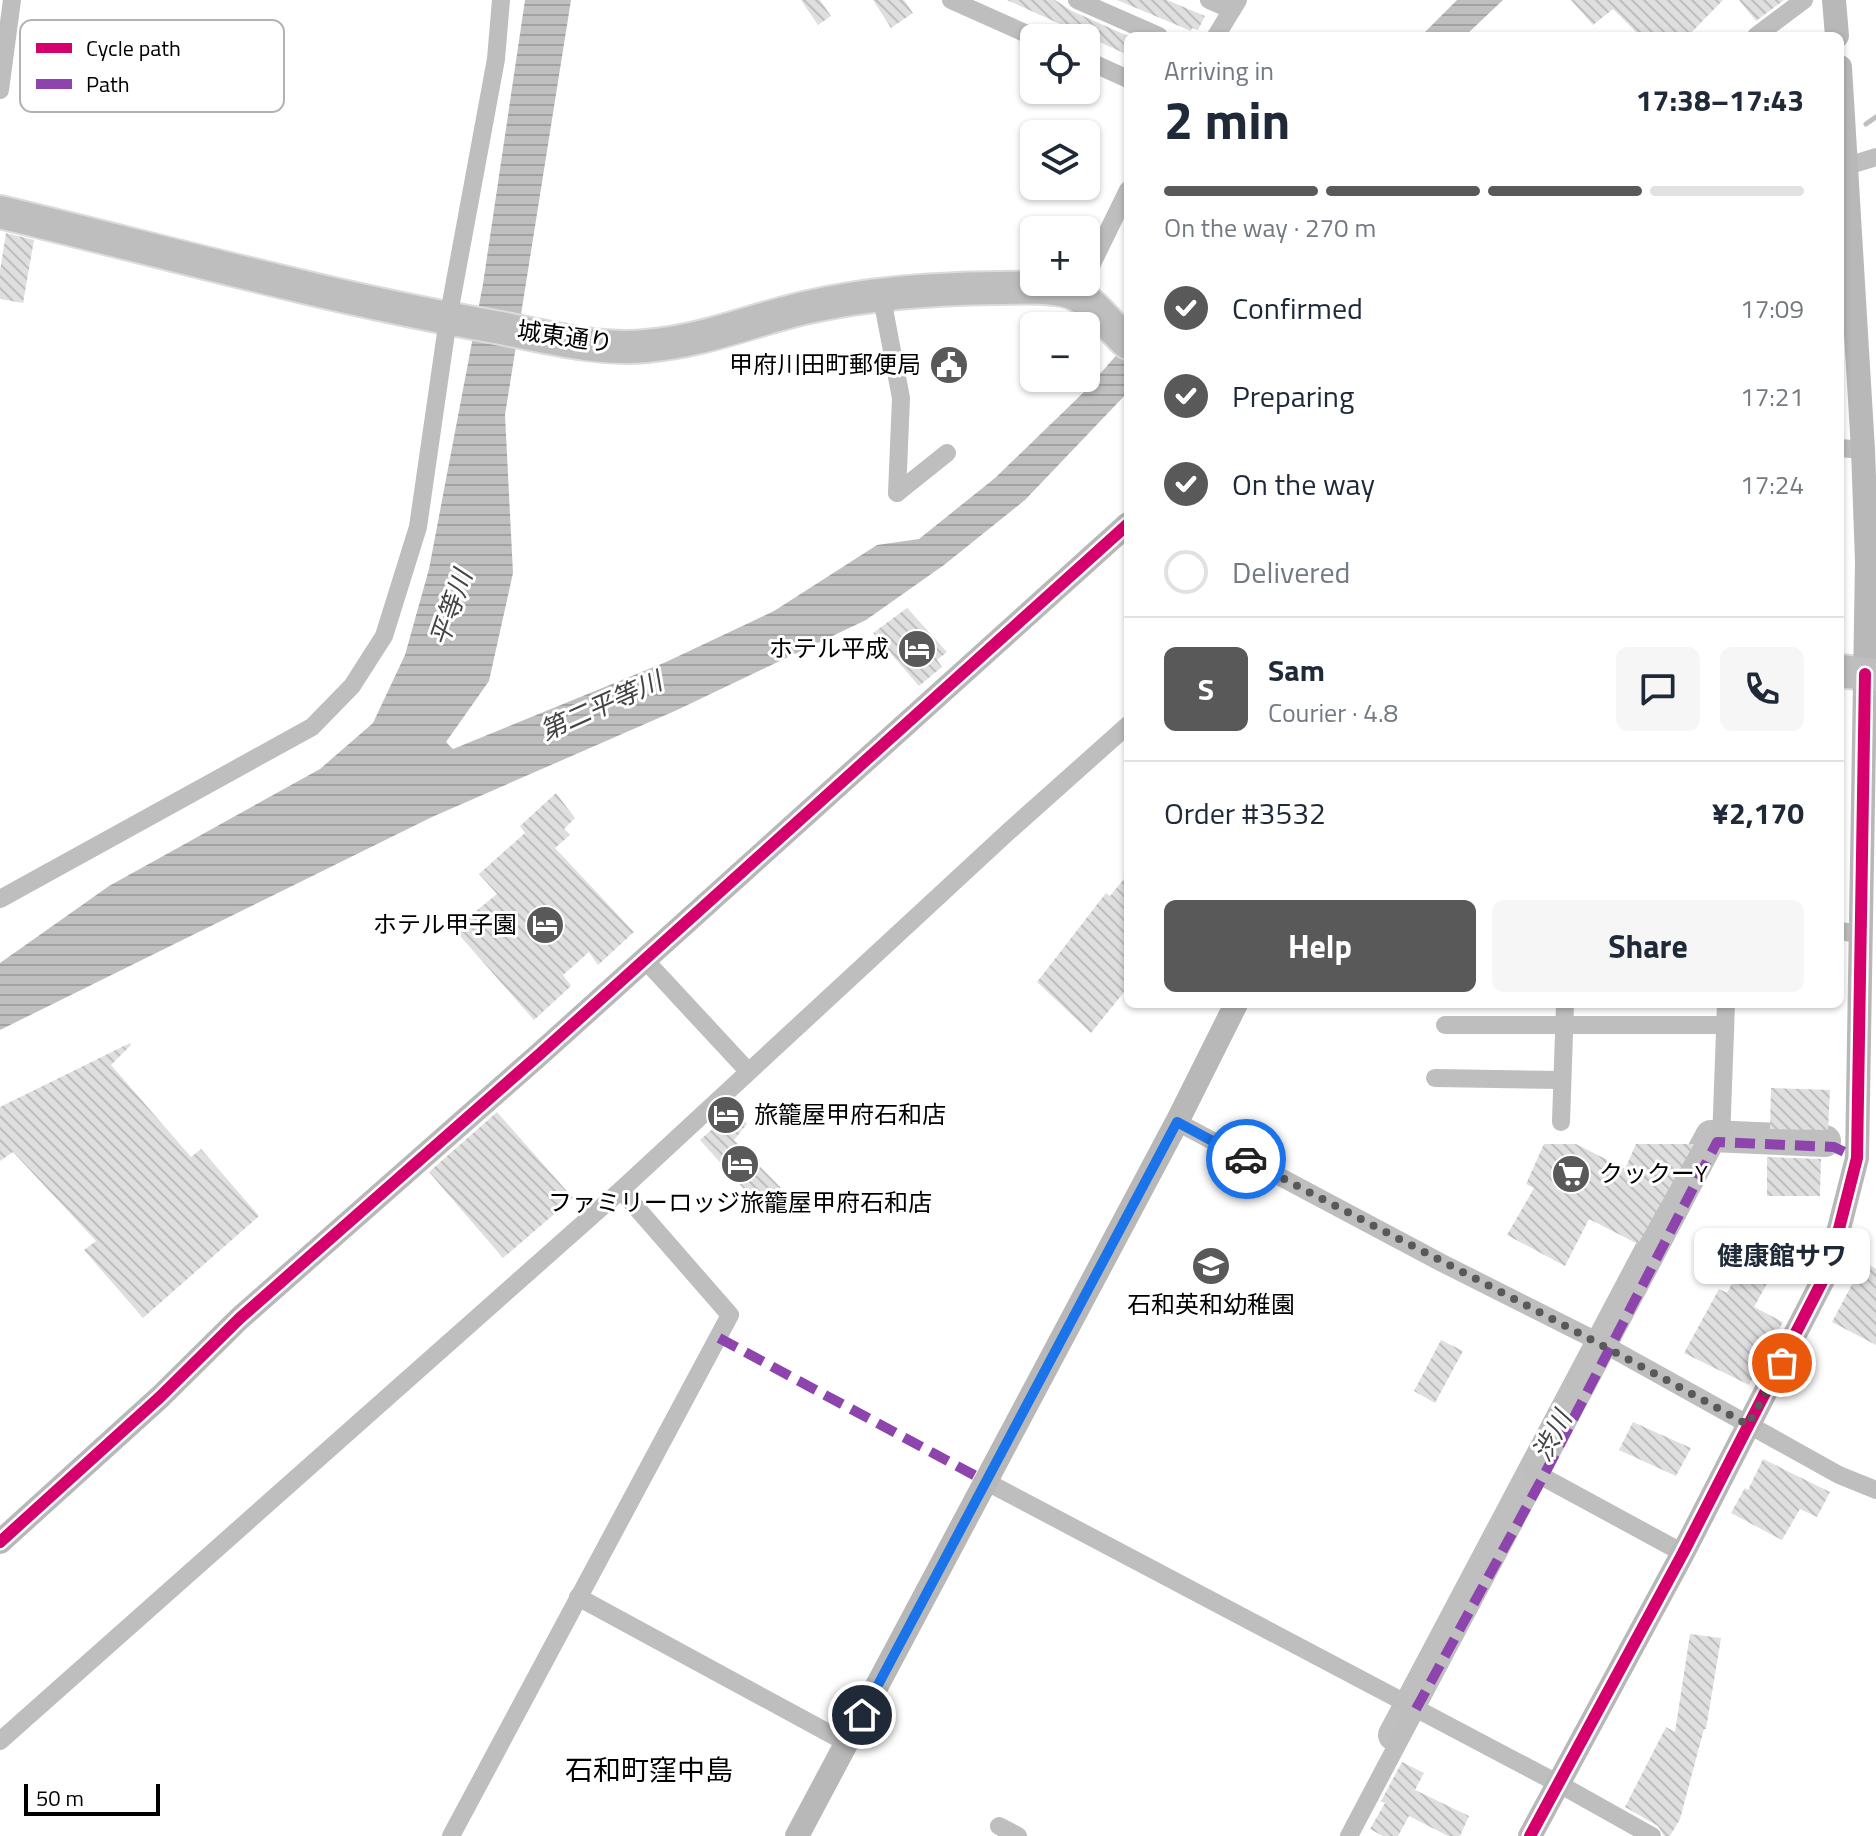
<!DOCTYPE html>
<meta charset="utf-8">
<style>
:root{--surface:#fff;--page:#f6f6f7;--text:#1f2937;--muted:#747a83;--line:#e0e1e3;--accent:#595959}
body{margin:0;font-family:"Titillium Web","Noto Sans JP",sans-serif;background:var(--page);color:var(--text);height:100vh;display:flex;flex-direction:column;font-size:30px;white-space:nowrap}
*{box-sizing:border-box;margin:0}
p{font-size:26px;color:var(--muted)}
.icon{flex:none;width:44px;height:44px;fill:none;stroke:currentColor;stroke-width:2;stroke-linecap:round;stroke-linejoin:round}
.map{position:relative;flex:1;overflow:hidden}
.sheet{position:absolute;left:1124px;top:32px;width:720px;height:976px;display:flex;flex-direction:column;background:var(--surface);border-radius:12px;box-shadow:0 2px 6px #0004}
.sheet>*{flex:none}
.fabs{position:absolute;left:1020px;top:24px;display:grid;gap:16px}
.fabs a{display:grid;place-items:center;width:80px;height:80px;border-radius:12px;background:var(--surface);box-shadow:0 2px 6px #0004;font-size:40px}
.scale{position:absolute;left:24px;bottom:20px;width:136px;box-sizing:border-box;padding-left:8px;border:4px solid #000;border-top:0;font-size:22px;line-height:28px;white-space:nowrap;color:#000;-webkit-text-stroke:6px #fff;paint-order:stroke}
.pin{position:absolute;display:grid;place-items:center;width:68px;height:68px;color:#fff;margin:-34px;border:4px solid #fff;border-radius:50%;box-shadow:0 2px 8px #0007}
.courier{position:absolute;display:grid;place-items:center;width:80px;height:80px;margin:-40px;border:6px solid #1a73e8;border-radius:50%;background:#fff;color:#222;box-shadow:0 2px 10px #0007}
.bubble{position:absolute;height:56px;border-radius:12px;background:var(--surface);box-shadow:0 2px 6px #0004;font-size:26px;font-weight:700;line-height:56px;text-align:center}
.overview em{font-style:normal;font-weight:700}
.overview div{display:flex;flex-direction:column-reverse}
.overview{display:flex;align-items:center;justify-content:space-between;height:136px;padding:0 40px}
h1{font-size:52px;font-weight:700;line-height:60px}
.bar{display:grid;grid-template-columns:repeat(4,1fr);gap:12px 8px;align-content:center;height:96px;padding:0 40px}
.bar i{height:10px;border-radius:6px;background:var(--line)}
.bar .active{background:var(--accent)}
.bar p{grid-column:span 4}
.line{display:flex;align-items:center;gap:20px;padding:0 40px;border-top:2px solid var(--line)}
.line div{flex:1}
.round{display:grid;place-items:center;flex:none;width:84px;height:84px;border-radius:12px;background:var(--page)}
ol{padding:0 40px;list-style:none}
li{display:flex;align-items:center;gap:24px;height:88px}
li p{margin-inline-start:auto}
li .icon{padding:8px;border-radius:50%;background:var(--accent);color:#fff;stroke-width:4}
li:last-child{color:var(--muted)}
li i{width:44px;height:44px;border:4px solid var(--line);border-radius:50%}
.action{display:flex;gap:16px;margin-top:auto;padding:16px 40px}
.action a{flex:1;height:92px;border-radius:12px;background:var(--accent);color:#fff;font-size:32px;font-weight:700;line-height:92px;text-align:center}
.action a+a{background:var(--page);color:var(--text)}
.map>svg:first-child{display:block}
.water{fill:url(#water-rules)}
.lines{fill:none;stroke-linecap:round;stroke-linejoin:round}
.stream{stroke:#bfbfbf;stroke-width:5}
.river{stroke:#bfbfbf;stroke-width:32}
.building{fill:url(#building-back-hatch)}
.highway-casing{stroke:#dbdbdb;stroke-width:36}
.street{stroke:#bebebe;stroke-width:18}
.secondary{stroke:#b8b8b8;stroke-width:24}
.highway{stroke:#bebebe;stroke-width:32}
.quiet{stroke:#8e44ad;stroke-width:10;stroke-dasharray:20 10;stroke-linecap:butt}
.cycleway-casing{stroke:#fff;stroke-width:17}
.cycleway{stroke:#d6006c;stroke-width:12}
.done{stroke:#595959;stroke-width:8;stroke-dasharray:0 14.4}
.route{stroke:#1a73e8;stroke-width:10}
.labels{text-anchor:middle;stroke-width:6;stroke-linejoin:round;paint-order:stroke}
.street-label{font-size:24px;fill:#000;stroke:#fff}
.poi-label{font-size:24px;fill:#000;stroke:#fff;text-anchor:end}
.water-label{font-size:26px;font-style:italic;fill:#444;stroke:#fff}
.quarter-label{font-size:28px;fill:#000;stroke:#fff}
.key{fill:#fff;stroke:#b2b2b2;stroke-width:2}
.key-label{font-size:22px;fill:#000}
</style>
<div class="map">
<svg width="1876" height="1836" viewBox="0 0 1876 1836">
<defs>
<pattern id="water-rules" width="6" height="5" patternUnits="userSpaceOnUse" patternTransform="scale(2)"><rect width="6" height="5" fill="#bfbfbf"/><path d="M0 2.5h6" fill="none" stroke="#a2a2a2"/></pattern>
<pattern id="building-back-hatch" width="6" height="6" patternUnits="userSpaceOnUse" patternTransform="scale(2)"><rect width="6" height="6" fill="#dfdfdf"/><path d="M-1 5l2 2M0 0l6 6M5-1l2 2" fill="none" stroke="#bebebe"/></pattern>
</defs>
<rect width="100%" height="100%" fill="#fff"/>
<g class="water">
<polygon points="525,0 571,0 505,415 513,573 489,681 446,742 453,749 666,662 774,611 877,545 919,539 995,478 1084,392 1128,342 1128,392 1025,500 944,565 866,620 677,710 432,817 0,1030 0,963 109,886 320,769 373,723 405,655 429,569 483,284"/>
<polygon points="1457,0 1503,0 1465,36 1421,36"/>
</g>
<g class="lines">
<polyline class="stream" points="1866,124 1876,117"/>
<polyline class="river" points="1394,1735 1711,1136 1825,1141"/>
</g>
<g class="building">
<polygon points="801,0 820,0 831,16 818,25"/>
<polygon points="873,0 904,0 913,13 891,28"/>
<polygon points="1007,0 1055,0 1072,11 1128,36 1128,55"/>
<polygon points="1117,0 1167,0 1205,16 1198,30 1192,28 1191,31"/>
<polygon points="1571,0 1723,0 1688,36 1640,36 1613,9 1593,25"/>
<polygon points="1739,0 1784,0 1756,21"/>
<polygon points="6,233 34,240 23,303 0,299 0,271"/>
<polygon points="907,608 947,652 937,660 942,667 919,686 873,633"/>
<polygon points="556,793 575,818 564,829 570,835 555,848 634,932 598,965 589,952 563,975 571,986 534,1020 454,929 497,894 479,874 525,833 520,826"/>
<polygon points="1128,874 1128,987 1091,1033 1037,982 1106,893 1110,896"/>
<polygon points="130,1043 131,1045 111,1065 191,1157 201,1149 259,1216 143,1318 84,1250 96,1241 13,1152 0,1161 0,1107"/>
<polygon points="1771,1088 1830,1090 1828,1130 1770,1129"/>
<polygon points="497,1112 573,1198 503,1258 429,1172"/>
<polygon points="739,1114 747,1124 734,1140 781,1188 760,1207 700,1140 718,1124 723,1128"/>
<polygon points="1544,1144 1576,1144 1625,1169 1636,1144 1694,1144 1638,1244 1589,1219 1565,1266 1507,1235 1534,1188 1526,1184"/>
<polygon points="1767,1157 1821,1159 1820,1196 1767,1196"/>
<polygon points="1746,1258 1774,1271 1754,1307 1783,1322 1749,1385 1684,1353 1719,1289 1727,1293"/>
<polygon points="1864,1262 1876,1269 1876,1345 1832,1322"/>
<polygon points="1441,1340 1463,1351 1435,1403 1414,1391"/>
<polygon points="1633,1422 1691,1448 1676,1476 1619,1450"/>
<polygon points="1763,1459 1830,1492 1817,1517 1800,1509 1782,1540 1731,1513 1745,1488 1748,1490"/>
<polygon points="1690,1634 1721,1638 1706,1729 1704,1729 1680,1819 1670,1836 1664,1836 1658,1826 1625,1807 1666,1727 1675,1732"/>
<polygon points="1402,1762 1424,1773 1415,1790 1469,1816 1460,1836 1448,1836 1409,1816 1398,1836 1383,1836 1370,1829 1385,1803 1381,1801"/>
</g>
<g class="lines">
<defs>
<g id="highway">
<path d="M 0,212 C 163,251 325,297 490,326 C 540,335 595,351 646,346 C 705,341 749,321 804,308 C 870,293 930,289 997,288 C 1018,288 1056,285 1075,294 C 1092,301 1113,330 1128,343"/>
<polyline points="1840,671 1876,675"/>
</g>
</defs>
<use href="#highway" class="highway-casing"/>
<g class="street">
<polyline points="951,0 1036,38"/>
<polyline points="1077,0 1159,36"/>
<polyline points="1209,0 1232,10"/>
<polyline points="1216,36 1238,0"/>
<polyline points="1756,36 1804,0"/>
<polyline points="1086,60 1128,79"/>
<polyline points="0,90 12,0"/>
<polyline points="1847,166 1876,157"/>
<polyline points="1086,276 1128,190"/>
<polyline points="881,293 901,398 897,493"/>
<polyline points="1840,448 1863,450"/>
<polyline points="897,493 947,453"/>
<polyline points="0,899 312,727 352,686 384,636 418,527 448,319 496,59 501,0"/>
<polyline points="1840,931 1859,934"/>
<polyline points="645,960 748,1071"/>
<polyline points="1445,1025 1725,1025"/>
<polyline points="1435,1078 1562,1080"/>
<polyline points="1177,1122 1442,1263 1609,1347 1839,1475 1876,1490"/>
<polyline points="1561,1122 1565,1004"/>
<polyline points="1721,1141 1726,1004"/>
<polyline points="1532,1471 1683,1553"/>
<polyline points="987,1482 1559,1784 1652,1836"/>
<polyline points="578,1597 847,1743"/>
<polyline points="0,1741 621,1190 1008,832 1128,725"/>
<polyline points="999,1826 1018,1836"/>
<polyline points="451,1836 730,1315 621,1190"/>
<polyline points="1349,1836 1416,1709"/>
</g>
<g class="secondary">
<polyline points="1834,0 1837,36"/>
<polyline points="0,1542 160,1397 240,1318 541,1053 1128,524"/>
<polyline points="797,1836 1177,1122 1236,1004"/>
<polyline points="1530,1836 1683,1553 1829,1268 1857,1158 1867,562 1863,450 1840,67"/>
</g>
<use href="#highway" class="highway"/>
<g class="quiet">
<polyline points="719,1338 987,1482"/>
<polyline points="1416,1709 1543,1477 1717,1142 1834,1147 1857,1158"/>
</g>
<defs>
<g id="cycleway">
<polyline points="0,1542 160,1397 240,1318 541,1053 1128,524"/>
<polyline points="1530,1836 1683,1553 1829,1268 1857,1158 1865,674"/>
</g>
</defs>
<use href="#cycleway" class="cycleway-casing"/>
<use href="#cycleway" class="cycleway"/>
</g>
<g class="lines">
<path class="done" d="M 1246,1159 C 1413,1247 1582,1332 1748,1425 L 1782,1363"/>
<polyline class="route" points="862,1715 1177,1122 1246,1159"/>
</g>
<defs>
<symbol id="civic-disc" viewBox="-11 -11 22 22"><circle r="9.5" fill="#595959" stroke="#fff"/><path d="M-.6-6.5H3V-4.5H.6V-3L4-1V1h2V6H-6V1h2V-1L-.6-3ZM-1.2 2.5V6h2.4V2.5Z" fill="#fff"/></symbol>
<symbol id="hotel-disc" viewBox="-11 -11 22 22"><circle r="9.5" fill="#595959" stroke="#fff"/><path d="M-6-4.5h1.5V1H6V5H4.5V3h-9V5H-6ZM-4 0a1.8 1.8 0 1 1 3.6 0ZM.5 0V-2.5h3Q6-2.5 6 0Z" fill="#fff"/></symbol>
<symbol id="supermarket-disc" viewBox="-11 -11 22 22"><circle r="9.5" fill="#595959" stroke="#fff"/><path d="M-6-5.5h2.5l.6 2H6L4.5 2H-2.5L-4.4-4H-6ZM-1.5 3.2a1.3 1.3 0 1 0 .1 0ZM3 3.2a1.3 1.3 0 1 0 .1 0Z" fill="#fff"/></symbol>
<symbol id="school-disc" viewBox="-11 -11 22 22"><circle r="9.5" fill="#595959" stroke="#fff"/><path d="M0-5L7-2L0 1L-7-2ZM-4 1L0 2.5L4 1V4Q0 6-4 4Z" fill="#fff"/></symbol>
</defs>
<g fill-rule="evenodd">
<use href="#civic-disc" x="927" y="343" width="44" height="44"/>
<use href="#hotel-disc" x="895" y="627" width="44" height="44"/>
<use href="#hotel-disc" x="523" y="903" width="44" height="44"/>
<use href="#hotel-disc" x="704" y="1093" width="44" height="44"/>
<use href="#hotel-disc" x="718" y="1142" width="44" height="44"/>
<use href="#supermarket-disc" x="1549" y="1152" width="44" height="44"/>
<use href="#school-disc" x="1189" y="1244" width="44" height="44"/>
</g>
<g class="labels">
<g class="street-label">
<text transform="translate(565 337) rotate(8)" y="8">城東通り</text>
</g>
<g class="poi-label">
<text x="921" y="373">甲府川田町郵便局</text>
<text x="889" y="657">ホテル平成</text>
<text x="517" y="933">ホテル甲子園</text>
<text x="754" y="1123" text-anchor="start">旅籠屋甲府石和店</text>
<text x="1599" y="1182" text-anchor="start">クックーY</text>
<text x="740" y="1211" text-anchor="middle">ファミリーロッジ旅籠屋甲府石和店</text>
<text x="1211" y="1313" text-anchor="middle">石和英和幼稚園</text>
</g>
<g class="water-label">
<text transform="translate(451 608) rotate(-71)" y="9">平等川</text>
<text transform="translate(601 706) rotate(-24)" y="9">第二平等川</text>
<text transform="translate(1552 1436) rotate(-62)" y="9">渋川</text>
</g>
<g class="quarter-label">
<text x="649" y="1780">石和町窪中島</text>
</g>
</g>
<rect x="20" y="20" width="264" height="92" rx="12" class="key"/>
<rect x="36" y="43" width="36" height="10" fill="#d6006c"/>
<rect x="36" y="79" width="36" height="10" fill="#8e44ad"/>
<g class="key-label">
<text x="86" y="56">Cycle path</text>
<text x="86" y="92">Path</text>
</g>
</svg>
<div class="fabs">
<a><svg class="icon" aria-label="locate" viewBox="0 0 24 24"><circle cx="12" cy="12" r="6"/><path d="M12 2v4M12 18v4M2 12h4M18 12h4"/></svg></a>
<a><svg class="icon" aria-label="layers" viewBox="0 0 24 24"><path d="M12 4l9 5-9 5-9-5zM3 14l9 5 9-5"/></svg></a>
<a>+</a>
<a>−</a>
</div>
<div class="scale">50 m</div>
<div class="pin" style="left:1782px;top:1363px;background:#ea580c"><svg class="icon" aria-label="bag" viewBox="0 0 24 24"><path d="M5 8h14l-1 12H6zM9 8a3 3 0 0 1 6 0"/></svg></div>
<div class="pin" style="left:862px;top:1715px;background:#1f2937"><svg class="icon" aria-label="home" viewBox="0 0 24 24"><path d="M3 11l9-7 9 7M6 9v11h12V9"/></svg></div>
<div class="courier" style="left:1246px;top:1159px"><svg class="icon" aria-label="car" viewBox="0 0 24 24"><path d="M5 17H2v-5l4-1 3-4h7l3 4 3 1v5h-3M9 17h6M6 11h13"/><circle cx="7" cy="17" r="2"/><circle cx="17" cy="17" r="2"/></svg></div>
<div class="bubble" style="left:1694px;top:1228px;width:176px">健康館サワ</div>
<section class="sheet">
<div class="overview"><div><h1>2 min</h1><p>Arriving in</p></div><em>17:38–17:43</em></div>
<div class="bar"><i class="active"></i><i class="active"></i><i class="active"></i><i></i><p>On the way · 270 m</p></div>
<ol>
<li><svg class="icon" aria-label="check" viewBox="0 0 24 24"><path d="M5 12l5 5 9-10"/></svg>Confirmed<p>17:09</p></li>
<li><svg class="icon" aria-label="check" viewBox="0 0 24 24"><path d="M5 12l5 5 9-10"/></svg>Preparing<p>17:21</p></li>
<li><svg class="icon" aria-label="check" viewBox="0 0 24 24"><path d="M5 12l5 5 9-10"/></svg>On the way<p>17:24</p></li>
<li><i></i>Delivered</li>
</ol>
<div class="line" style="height:144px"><b class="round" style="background:var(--accent);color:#fff">S</b><div><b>Sam</b><p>Courier · 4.8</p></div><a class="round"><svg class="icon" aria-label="chat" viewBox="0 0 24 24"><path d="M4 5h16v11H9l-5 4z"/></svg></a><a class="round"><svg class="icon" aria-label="phone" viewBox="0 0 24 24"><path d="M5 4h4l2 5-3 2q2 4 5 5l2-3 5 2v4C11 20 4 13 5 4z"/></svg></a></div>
<div class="line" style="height:104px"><div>Order #3532</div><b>¥2,170</b></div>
<div class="action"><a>Help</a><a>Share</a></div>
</section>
</div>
